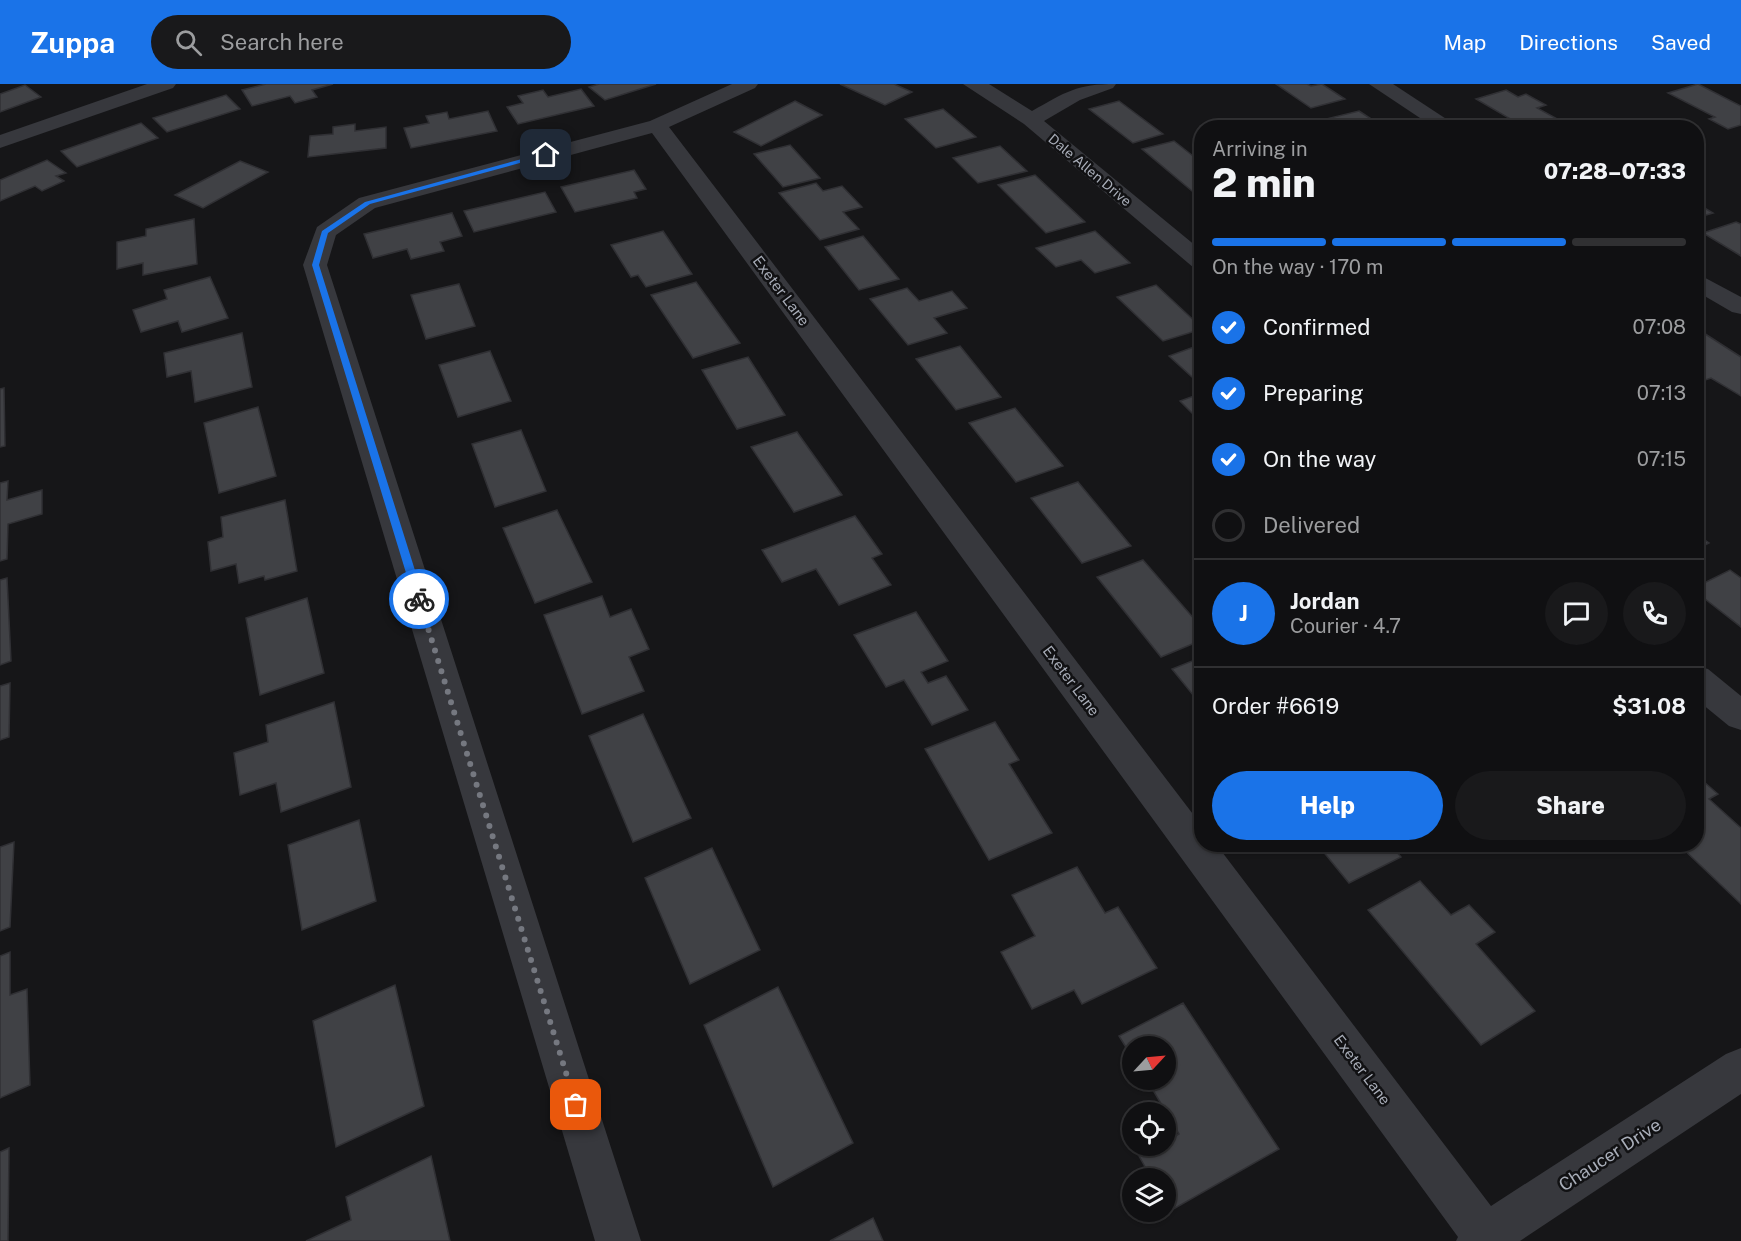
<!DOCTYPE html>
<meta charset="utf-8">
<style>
:root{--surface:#101012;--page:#19191b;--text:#f1f3f6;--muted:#9c9d9f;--line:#303032;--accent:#1a73e8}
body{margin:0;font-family:"Public Sans",sans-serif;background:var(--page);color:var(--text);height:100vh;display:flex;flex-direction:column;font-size:22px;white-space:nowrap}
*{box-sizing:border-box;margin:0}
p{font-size:20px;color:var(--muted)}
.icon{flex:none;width:33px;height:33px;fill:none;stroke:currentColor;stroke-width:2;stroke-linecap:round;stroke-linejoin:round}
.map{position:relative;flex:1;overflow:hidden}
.panel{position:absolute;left:1194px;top:36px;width:510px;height:732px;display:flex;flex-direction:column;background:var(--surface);border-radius:24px;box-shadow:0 2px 4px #0004,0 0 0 2px var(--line)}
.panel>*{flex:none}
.needle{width:39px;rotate:64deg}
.fabs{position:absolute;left:1122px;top:952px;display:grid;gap:12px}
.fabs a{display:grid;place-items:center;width:54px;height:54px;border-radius:50%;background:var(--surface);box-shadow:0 2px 4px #0004,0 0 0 2px var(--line);font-size:30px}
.pin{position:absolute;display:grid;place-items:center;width:51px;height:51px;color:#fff;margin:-26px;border-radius:12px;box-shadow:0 3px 9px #0006}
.courier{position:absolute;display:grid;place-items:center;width:60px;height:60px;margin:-30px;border:4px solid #1a73e8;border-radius:50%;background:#fff;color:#222;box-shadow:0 2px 8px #0007}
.summary em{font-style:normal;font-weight:800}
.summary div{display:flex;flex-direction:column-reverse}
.summary{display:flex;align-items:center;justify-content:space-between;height:102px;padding:0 18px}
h1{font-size:39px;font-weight:800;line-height:45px}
.bar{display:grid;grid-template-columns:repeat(4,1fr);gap:9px 6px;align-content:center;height:72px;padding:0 18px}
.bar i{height:8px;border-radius:4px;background:var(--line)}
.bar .selected{background:var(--accent)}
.bar p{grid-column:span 4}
.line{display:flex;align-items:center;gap:15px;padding:0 18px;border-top:2px solid var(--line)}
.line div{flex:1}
.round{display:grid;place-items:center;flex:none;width:63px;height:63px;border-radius:32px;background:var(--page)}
ol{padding:0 18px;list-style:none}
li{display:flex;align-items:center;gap:18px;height:66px}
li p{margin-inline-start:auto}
li .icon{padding:6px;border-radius:50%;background:var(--accent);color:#fff;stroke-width:4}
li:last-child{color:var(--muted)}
li i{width:33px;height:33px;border:3px solid var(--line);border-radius:50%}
.action{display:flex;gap:12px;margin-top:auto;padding:12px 18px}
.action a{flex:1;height:69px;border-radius:36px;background:var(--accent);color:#fff;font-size:24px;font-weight:800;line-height:69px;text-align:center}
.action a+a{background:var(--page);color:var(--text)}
header{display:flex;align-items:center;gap:36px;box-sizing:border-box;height:84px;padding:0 30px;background:var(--accent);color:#fff}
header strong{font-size:28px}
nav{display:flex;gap:33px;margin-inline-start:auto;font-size:21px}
.search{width:420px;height:54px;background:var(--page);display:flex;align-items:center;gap:15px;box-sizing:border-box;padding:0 21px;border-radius:33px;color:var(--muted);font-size:22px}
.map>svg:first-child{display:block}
.building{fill:#404145;stroke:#303034;stroke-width:1.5}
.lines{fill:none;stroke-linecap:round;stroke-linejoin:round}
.minor{fill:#37383d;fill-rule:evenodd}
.route{fill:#1a73e8}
.done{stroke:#757880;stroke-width:6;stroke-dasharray:0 10.8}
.labels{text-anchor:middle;stroke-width:5;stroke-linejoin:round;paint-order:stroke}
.far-street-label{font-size:14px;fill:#a8adb8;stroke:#111113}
.street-label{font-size:15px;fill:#a8adb8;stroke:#111113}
.near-street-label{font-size:18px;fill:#a8adb8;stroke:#111113}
</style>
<header>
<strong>Zuppa</strong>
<div class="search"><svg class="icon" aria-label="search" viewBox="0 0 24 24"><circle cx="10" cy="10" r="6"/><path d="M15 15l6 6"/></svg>Search here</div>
<nav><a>Map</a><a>Directions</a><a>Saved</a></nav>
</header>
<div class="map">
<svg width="1741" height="1157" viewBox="0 0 1741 1157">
<rect width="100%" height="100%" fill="#161618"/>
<g class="building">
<polygon points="266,0 333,0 312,6 317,13 295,19 290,12 252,22 242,6"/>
<polygon points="599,0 656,0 605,16 589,3"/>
<polygon points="840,0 894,0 912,8 885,21"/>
<polygon points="1276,0 1307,0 1311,2 1322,0 1345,15 1311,24"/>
<polygon points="1698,0 1741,22 1741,41 1728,45 1709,35 1715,33 1668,9"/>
<polygon points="25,1 41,13 0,28 0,10"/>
<polygon points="581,5 594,22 518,40 507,23 523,19 518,12 543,6 548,13"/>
<polygon points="1506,6 1518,13 1526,10 1546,21 1537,24 1561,37 1540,44 1526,44 1476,15"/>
<polygon points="226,11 240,25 167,48 153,34"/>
<polygon points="795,17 822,31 761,62 734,48"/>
<polygon points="1119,17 1163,50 1133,59 1089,25"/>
<polygon points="943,25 976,53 936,64 905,35"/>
<polygon points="488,27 497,47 411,64 404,44 429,39 426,32 447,28 449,35"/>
<polygon points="1359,27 1385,44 1338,44 1326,35"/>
<polygon points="141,39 158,54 77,83 61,67"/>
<polygon points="355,40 355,47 386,43 386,64 308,73 310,52 333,50 333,43"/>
<polygon points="1174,57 1202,79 1202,104 1192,107 1142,65"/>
<polygon points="790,61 820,94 783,103 754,70"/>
<polygon points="1000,62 1027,87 978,99 953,74"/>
<polygon points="47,76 66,89 56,92 64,97 42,107 35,102 0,117 0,96"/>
<polygon points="240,77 268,88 203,124 175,111"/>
<polygon points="634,86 646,105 634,108 637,114 575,128 561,103"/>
<polygon points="1035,91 1085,138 1046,149 998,101"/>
<polygon points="816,99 823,107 842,102 862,123 843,128 859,145 820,156 779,109"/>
<polygon points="545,108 556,128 474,148 464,127"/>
<polygon points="1696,119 1713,129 1696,134"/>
<polygon points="452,129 462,152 440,158 444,167 411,175 407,165 373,174 364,150"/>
<polygon points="194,135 197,180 143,191 143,179 117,185 117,158 146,152 146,145"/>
<polygon points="1736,138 1741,140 1741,172 1703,149"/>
<polygon points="663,147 692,190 646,203 638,191 631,193 611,161"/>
<polygon points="1095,147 1130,179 1095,189 1081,176 1056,183 1036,164"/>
<polygon points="863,152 899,195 859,206 825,163"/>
<polygon points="210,193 228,234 182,248 178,237 141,248 133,226 167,215 164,206"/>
<polygon points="696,198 740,259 693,274 651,211"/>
<polygon points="459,200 475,242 426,255 411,211"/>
<polygon points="1156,201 1202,244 1202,245 1163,257 1117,213"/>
<polygon points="907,204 919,217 952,207 967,224 934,234 947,249 908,261 870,215"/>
<polygon points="1696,244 1741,273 1741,312 1711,294 1696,299"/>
<polygon points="242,249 252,303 195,318 191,287 167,293 164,269"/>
<polygon points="1202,260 1202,302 1169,272"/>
<polygon points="960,262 1001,313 956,326 916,275"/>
<polygon points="490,267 511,317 458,333 439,281"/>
<polygon points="748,273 785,331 737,345 702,286"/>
<polygon points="4,304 5,362 0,363 0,305"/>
<polygon points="1202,309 1202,338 1201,338 1180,317"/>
<polygon points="258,323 276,392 219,409 204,339"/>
<polygon points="1015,324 1063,382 1016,398 969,339"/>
<polygon points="521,346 546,407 495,423 472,360"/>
<polygon points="797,348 842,411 794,428 751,363"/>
<polygon points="8,397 7,416 42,406 42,430 8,440 7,475 0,477 0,399"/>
<polygon points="1078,398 1131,462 1082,479 1031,414"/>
<polygon points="285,416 297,487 265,496 264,492 239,499 236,480 211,487 208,458 223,453 221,433"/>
<polygon points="557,426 592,498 535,519 503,444"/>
<polygon points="855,432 882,470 872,474 891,501 839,521 816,485 782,498 762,466"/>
<polygon points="1696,450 1709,459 1696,466"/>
<polygon points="1143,476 1202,544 1202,556 1161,573 1097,493"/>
<polygon points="1730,486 1741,494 1741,543 1696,508 1696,503"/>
<polygon points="7,494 11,577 0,581 0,496"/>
<polygon points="602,512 610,533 631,525 649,565 629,573 644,607 582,630 544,531"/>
<polygon points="307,514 324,589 260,611 246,534"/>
<polygon points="916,528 948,577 921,588 928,599 946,592 968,626 932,641 904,596 886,603 854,551"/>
<polygon points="1202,573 1202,622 1172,585"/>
<polygon points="10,599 9,653 0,656 0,602"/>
<polygon points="334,618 351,703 281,728 276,699 240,711 234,669 268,658 266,641"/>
<polygon points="643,630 691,734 633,758 589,652"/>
<polygon points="995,638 1019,676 1009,680 1052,749 989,776 925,665"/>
<polygon points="1696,691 1718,710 1709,715 1741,744 1741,820 1678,760 1696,760"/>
<polygon points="359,736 376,817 302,846 288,761"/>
<polygon points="14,758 10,843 0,847 0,763"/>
<polygon points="1317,760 1390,760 1401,773 1349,799"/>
<polygon points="712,764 760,866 690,900 645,794"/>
<polygon points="1077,783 1105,829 1118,823 1157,884 1082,920 1074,906 1032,925 1001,868 1035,852 1012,811"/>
<polygon points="1420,797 1451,831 1469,821 1495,848 1476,860 1535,927 1481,961 1368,826"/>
<polygon points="10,868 10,911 27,905 30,1001 0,1014 0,872"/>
<polygon points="395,901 424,1022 336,1063 313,937"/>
<polygon points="778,903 853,1059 773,1103 704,941"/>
<polygon points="1183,919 1279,1065 1170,1127 1166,1118 1166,1095 1152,1095 1139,1072 1157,1062 1166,1062 1166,1057 1179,1050 1147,996 1166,996 1166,963 1132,963 1132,973 1119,952"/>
<polygon points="9,1064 8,1157 0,1157 0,1068"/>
<polygon points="431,1072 450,1157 306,1157 351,1136 346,1113"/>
<polygon points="873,1134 883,1157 830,1157"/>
</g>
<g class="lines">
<g class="minor">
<polygon points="147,0 176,0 173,4 0,64 0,51"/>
<polygon points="732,0 758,0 755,4 669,43 1202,742 1202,760 1216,760 1491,1122 1726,970 1741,964 1741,1010 1520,1157 1456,1157 1458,1153 652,49 375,124 336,151 327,181 641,1157 595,1157 303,181 317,143 359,114 650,37"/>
<path d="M 963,0 L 989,0 L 1032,27 C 1066,8 1076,0 1116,0 L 1113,4 L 1080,16 L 1044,37 L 1202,167 L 1202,186 L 1194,184 L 1024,40 Z"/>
<polygon points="1369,0 1393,0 1460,44 1435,44"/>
<polygon points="1696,189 1741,213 1741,230 1732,228 1696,207"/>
<polygon points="1696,582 1708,585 1741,612 1741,646 1729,642 1696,615"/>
</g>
</g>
<polygon class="route" points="544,69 549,71 370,120 328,149 319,181 424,515 419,518 414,515 312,181 322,147 365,118"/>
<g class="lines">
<polyline class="done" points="419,515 576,1021"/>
</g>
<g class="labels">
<g class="far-street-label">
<text transform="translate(1090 86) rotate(40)" y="5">Dale Allen Drive</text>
</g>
<g class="street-label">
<text transform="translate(781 207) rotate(53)" y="5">Exeter Lane</text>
<text transform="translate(1071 597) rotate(53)" y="5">Exeter Lane</text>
<text transform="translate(1362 986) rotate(53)" y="5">Exeter Lane</text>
</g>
<g class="near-street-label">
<text transform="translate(1610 1071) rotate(-33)" y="6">Chaucer Drive</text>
</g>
</g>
</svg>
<div class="fabs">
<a><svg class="needle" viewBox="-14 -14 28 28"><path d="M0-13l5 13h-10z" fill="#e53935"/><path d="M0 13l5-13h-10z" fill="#9c9d9f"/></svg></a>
<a><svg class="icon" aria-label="locate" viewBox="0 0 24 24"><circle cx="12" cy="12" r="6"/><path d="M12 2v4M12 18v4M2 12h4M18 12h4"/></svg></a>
<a><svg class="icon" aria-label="layers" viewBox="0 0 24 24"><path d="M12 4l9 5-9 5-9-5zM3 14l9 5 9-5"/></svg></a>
</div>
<div class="pin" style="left:576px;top:1021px;background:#ea580c"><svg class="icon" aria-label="bag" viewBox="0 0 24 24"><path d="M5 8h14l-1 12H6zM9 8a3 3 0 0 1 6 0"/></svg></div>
<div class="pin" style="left:546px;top:71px;background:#1f2937"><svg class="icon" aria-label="home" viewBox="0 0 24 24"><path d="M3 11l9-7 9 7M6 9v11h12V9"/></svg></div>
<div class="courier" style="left:419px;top:515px"><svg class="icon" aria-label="bike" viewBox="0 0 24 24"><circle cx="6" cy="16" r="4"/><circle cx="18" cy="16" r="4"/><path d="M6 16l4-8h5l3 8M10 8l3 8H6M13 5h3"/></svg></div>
<section class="panel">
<div class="summary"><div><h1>2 min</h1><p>Arriving in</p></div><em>07:28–07:33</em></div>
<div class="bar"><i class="selected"></i><i class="selected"></i><i class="selected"></i><i></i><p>On the way · 170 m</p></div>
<ol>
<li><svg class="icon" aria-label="check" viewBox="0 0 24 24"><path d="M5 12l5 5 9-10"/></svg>Confirmed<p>07:08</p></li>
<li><svg class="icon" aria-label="check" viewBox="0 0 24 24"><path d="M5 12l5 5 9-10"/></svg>Preparing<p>07:13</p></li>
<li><svg class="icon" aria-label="check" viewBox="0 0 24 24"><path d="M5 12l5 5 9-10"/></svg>On the way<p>07:15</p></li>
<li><i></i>Delivered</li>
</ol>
<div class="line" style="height:108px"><b class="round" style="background:var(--accent);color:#fff">J</b><div><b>Jordan</b><p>Courier · 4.7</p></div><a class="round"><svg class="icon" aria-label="chat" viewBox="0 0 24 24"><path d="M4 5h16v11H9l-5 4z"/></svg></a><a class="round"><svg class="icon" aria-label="phone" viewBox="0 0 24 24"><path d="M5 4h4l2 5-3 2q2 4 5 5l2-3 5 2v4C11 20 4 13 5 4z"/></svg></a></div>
<div class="line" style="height:78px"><div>Order #6619</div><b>$31.08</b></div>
<div class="action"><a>Help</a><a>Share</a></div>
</section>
</div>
